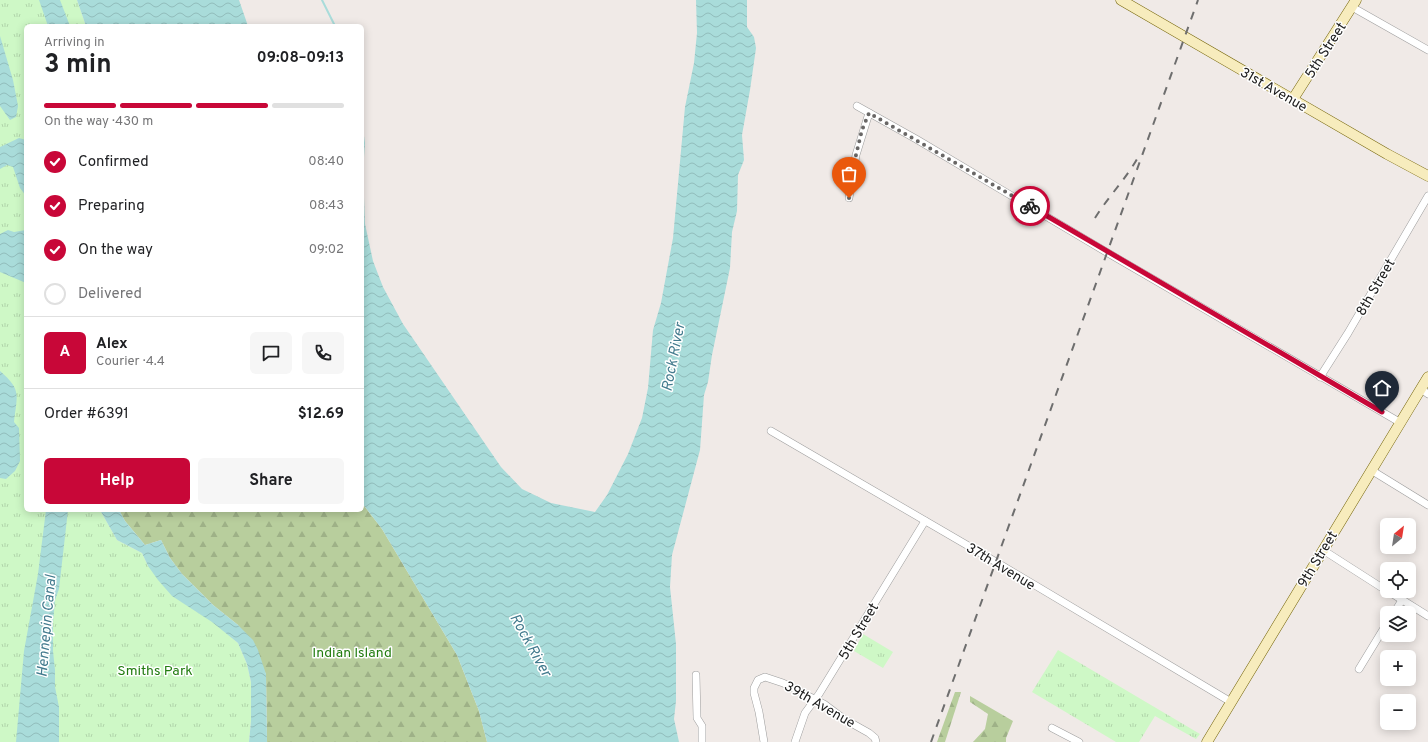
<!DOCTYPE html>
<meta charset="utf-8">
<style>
:root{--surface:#fff;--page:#f6f6f6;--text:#202124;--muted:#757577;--line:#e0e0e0;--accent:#c80738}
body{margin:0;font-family:Overpass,sans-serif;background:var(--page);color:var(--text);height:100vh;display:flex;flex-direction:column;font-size:15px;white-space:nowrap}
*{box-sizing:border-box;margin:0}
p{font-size:13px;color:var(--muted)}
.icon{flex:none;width:22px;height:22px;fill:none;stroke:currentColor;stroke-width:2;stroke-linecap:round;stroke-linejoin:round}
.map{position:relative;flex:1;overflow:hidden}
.panel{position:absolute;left:24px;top:24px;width:340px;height:488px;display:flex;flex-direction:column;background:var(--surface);border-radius:6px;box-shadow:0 2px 10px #0003}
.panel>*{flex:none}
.needle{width:26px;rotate:30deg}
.tools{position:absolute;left:1380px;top:518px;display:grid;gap:8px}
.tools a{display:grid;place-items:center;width:36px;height:36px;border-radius:6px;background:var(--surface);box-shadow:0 2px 10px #0003;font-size:20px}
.pin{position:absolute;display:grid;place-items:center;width:34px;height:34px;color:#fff;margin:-41px -17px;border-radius:50% 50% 50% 0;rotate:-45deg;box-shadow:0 0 4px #0007}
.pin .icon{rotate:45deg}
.courier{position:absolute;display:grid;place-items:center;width:40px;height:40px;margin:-20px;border:3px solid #c80738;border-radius:50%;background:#fff;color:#222;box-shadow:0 1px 5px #0007}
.head em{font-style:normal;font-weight:700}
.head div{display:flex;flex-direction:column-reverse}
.head{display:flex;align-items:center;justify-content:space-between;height:68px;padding:0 20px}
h1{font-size:26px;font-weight:700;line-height:30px}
.bar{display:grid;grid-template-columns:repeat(4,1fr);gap:6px 4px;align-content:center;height:48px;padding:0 20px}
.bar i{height:5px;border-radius:3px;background:var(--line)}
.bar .on{background:var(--accent)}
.bar p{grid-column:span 4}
.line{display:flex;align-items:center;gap:10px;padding:0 20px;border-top:1px solid var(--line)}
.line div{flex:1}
.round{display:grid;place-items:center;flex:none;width:42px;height:42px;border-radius:6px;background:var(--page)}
ol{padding:0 20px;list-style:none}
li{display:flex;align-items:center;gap:12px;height:44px}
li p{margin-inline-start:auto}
li .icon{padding:4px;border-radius:50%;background:var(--accent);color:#fff;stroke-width:4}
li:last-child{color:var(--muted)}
li i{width:22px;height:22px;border:2px solid var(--line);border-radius:50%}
.cta{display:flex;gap:8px;margin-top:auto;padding:8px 20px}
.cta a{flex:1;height:46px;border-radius:6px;background:var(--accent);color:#fff;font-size:16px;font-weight:700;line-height:46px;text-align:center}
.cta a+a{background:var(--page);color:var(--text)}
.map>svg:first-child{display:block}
.forest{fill:url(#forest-firs)}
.park{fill:url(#park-tufts)}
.water{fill:url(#water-waves)}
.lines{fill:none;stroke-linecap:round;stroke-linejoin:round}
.stream{stroke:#a9dcda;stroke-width:2}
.street-casing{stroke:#9d9d9d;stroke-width:8}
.secondary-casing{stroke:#756509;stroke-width:11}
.street{stroke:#fff;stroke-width:7}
.secondary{stroke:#f7ecbd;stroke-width:10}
.rail{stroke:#6e6e6e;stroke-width:2;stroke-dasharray:8 8;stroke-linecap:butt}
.done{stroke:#696766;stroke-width:4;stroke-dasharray:0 7.2}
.route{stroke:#c80738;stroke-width:5}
.labels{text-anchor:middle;stroke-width:3;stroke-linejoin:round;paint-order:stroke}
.street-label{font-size:14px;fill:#202020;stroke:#fff}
.park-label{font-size:14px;fill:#227c10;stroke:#fff}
.water-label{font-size:15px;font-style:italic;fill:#437b8e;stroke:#fff}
</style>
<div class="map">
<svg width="1428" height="742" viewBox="0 0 1428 742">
<defs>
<pattern id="forest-firs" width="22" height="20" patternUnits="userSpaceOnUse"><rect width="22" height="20" fill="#b8ce9d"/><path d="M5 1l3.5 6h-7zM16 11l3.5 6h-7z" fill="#9eb187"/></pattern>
<pattern id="park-tufts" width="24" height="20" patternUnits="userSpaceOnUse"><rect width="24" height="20" fill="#cef8c6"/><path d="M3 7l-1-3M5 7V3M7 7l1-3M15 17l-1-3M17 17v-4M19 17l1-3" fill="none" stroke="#b1d4aa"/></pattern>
<pattern id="water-waves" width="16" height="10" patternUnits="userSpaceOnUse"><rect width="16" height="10" fill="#a9dcda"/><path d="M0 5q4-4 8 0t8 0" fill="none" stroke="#91bcbb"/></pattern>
</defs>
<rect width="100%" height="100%" fill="#f0eae7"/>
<g class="forest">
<polygon points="362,503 382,529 457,655 479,711 487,742 267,742 266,674 238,625 213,605 182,574 170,558 161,540 145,545 125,521 119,510 362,510"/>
<polygon points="955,692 961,692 945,742 937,742"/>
<polygon points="970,696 1013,721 1006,738 1006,742 973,742 985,729 988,714 970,702"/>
</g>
<g class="park">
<polygon points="0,0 77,0 86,26 26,26 26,510 100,510 117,540 142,553 148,566 238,643 247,664 251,682 251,721 249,742 0,742"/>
<polygon points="863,634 893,652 883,668 854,651"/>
<polygon points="1058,650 1200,734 1196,739 1155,716 1139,742 1116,742 1032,692"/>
</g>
<g class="water">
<polygon points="39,0 60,0 70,26 48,26"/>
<polygon points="77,0 239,0 248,26 86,26"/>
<polygon points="696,0 747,0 747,27 754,37 756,48 750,90 742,135 744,160 738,175 737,211 732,232 730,268 712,355 708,382 704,395 700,450 672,555 670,587 676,644 676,701 674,719 679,742 487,742 479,711 457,655 382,529 362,503 362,122 365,143 363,171 365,224 373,261 383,287 403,324 501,467 522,489 551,503 595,512 607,495 628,454 642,418 648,388 653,330 661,303 673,238 685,107 694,63 697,33"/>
<polygon points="0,36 13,80 18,106 16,117 10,120 0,106"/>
<polygon points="19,138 26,140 26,196 20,188 13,167 7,165 0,169 0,147"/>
<polygon points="8,230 14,232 26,230 26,283 0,272 0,234"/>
<path d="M 0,371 C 22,390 17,395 14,422 L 19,428 L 20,461 L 15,471 L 6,479 L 0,478 Z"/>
<polygon points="46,510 68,510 59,589 55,600 53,623 53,651 55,670 55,687 59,707 59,742 16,742 24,651 38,574"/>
<polygon points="100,510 119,510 125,521 145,545 161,540 170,558 182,574 213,605 238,625 253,640 258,650 266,674 267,742 249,742 251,721 251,682 247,664 238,643 212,622 172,596 158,580 148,566 142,553 117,540"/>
</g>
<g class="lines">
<polyline class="stream" points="322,0 335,26"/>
<defs>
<g id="street">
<polyline points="1352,7 1428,50"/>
<polyline points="857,106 916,139 1108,253 1401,423"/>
<polyline points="849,198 856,155 869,113"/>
<polyline points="1320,377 1348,333 1428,196"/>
<polyline points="1421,389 1428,394"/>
<polyline points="771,431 996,562 1231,702"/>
<polyline points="1371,470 1428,505"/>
<polyline points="1323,550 1387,591"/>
<polyline points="1388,591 1428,616"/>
<polyline points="1394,613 1402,600"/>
<polyline points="1359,669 1387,623"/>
<polyline points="696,675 697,718 702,726 702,742"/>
<polyline points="1052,728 1079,742"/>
<polyline points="764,742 759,712 754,693 754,688 758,680 765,677 783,683 824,704 844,719 869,733 875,738 876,742"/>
<polyline points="795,742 805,713 819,694 925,521"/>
</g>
<g id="secondary">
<polyline points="1121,0 1387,154 1428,176"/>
<polyline points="1293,99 1356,0"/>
<polyline points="1207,742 1428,377"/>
</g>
</defs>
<use href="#street" class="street-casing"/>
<use href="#secondary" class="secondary-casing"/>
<use href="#street" class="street"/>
<use href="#secondary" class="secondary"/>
<g class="rail">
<path d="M 1095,218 C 1108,197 1125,180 1137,159"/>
<polyline points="931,742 1198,0"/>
</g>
</g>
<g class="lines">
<polyline class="done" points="849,198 856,155 862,130 869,113 1030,206"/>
<polyline class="route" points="1030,206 1382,412"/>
</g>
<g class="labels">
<g class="street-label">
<text transform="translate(1325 50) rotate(-57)" y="5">5th Street</text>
<text transform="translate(1274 89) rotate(30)" y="5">31st Avenue</text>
<text transform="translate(1375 287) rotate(-60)" y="5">8th Street</text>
<text transform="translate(1317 559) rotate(-59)" y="5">9th Street</text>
<text transform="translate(1001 566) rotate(31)" y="5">37th Avenue</text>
<text transform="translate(858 631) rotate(-59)" y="5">5th Street</text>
<text transform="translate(820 704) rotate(30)" y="5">39th Avenue</text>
</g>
<g class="park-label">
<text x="352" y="657">Indian Island</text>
<text x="155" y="675">Smiths Park</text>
</g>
<g class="water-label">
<text transform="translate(673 357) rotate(-79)" y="5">Rock River</text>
<text transform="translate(46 626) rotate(-85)" y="5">Hennepin Canal</text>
<text transform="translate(531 645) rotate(61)" y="5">Rock River</text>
</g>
</g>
</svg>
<div class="tools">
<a><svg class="needle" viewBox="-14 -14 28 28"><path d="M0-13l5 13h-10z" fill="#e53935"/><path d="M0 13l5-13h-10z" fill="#757577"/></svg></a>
<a><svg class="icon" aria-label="locate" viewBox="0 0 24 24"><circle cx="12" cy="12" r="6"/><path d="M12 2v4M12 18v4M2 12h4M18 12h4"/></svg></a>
<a><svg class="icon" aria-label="layers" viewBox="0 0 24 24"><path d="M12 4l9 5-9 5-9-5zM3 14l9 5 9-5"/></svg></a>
<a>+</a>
<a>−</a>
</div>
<div class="pin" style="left:849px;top:198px;background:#ea580c"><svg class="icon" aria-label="bag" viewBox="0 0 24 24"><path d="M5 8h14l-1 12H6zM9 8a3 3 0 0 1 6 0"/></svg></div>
<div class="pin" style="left:1382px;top:412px;background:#1f2937"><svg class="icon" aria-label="home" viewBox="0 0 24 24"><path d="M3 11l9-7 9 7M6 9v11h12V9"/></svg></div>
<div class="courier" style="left:1030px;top:206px"><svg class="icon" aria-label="bike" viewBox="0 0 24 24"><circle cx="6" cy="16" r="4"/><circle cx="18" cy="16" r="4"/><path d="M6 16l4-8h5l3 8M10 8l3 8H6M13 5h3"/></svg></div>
<section class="panel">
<div class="head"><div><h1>3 min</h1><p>Arriving in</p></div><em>09:08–09:13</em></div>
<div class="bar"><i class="on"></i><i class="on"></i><i class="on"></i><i></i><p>On the way · 430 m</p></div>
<ol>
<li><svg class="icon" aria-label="check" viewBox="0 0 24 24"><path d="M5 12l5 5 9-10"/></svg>Confirmed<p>08:40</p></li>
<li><svg class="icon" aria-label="check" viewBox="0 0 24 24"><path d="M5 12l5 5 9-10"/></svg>Preparing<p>08:43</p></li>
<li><svg class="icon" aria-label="check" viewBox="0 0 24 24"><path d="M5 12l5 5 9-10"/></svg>On the way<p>09:02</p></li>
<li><i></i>Delivered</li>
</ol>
<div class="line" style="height:72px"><b class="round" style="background:var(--accent);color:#fff">A</b><div><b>Alex</b><p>Courier · 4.4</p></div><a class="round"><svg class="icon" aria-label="chat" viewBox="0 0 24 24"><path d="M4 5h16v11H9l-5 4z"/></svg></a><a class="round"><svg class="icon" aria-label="phone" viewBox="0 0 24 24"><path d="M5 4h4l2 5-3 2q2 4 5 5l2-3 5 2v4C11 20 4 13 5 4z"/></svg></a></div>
<div class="line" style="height:52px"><div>Order #6391</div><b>$12.69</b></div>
<div class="cta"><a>Help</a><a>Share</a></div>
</section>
</div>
